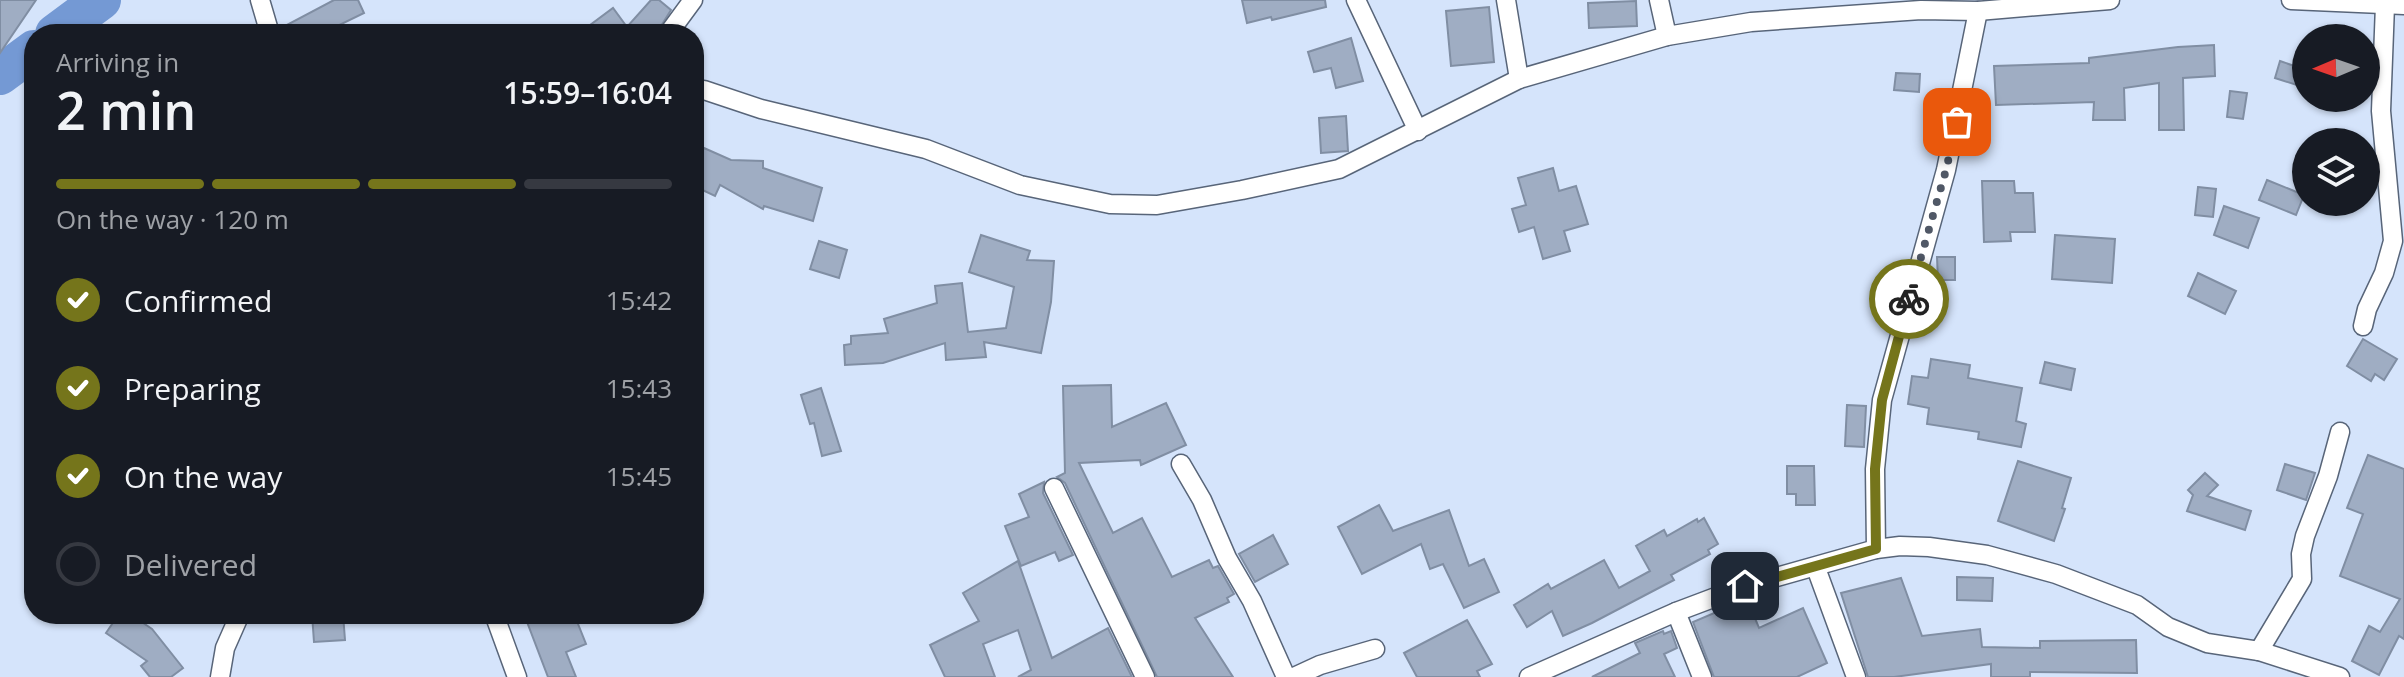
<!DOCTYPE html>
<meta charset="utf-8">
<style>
:root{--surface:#171b24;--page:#242831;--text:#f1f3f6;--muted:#9ea1a6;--line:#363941;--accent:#75751b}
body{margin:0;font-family:"Open Sans",sans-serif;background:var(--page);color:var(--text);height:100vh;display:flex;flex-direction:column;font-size:30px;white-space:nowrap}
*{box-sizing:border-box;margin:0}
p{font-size:26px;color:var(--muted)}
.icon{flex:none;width:44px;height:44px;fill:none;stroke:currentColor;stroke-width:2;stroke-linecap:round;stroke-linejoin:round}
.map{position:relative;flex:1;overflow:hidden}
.panel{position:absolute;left:24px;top:24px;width:680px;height:600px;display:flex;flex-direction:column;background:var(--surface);border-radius:32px;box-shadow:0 2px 6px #0004}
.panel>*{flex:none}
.needle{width:52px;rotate:268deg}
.fabs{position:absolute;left:2292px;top:24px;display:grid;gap:16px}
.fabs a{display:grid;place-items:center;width:88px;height:88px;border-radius:50%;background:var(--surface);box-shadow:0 2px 6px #0004;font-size:40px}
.pin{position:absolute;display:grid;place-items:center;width:68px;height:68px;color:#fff;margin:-34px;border-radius:16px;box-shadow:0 4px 12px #0006}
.courier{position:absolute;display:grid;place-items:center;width:80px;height:80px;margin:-40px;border:6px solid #75751b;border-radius:50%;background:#fff;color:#222;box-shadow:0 2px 10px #0007}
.headline em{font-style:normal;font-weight:600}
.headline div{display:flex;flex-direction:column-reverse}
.headline{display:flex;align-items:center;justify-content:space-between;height:136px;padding:0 32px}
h1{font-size:52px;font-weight:600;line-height:60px}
.bar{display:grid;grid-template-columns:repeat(4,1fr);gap:12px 8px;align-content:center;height:96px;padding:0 32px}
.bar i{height:10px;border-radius:6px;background:var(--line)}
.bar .on{background:var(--accent)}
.bar p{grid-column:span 4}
ol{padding:0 32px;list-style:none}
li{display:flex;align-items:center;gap:24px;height:88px}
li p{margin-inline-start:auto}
li .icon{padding:8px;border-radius:50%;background:var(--accent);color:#fff;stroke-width:4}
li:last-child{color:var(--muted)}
li i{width:44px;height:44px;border:4px solid var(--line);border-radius:50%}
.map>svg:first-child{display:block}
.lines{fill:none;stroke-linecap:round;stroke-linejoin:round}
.river{stroke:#7499d4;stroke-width:40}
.building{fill:#9fadc3;stroke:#808ea3;stroke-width:2}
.minor-casing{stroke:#586579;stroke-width:21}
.minor{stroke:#fff;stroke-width:18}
.done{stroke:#505866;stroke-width:8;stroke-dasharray:0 14.4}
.route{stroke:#75751b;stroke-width:10}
</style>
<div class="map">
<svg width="2404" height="677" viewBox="0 0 2404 677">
<rect width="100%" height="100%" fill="#d5e4fb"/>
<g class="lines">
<g class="river">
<polyline points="55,34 101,0"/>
<polyline points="0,75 34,50"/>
</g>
</g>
<g class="building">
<polygon points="0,0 36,0 0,53"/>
<polygon points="334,0 358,0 364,13 321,34 282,34 281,28"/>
<polygon points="651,0 659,0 671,10 656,34 578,34 613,8 627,27"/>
<polygon points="1242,0 1325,0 1326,7 1272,20 1271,17 1247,23"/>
<polygon points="1636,1 1637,26 1589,28 1588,3"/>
<polygon points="1489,7 1494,62 1451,66 1446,11"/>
<polygon points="1351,38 1363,81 1336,88 1331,68 1314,72 1308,52"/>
<polygon points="2214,45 2215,76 2183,78 2184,130 2159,130 2159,83 2124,88 2125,120 2093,120 2094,102 1996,105 1994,66 2089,63 2089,58 2178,47"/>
<polygon points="2280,61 2306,70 2306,88 2275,78"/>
<polygon points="1896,73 1920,74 1919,92 1894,90"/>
<polygon points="2230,91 2247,93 2243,119 2227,117"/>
<polygon points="1346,116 1348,151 1321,153 1319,118"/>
<polygon points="704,148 731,160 763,161 763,168 822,188 813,221 764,206 763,209 720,185 715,196 694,186 694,168"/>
<polygon points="1553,168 1559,191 1576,186 1588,224 1564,231 1570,251 1543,259 1534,227 1519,232 1512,209 1526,205 1518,178"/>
<polygon points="2267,180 2304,195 2296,215 2259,200"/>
<polygon points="1982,181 2014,181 2015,193 2033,193 2035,232 2010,232 2011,241 1984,242"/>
<polygon points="2198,187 2216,189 2213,217 2195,215"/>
<polygon points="2224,206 2259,218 2248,248 2214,235"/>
<polygon points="981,235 1030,251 1027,260 1054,261 1051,302 1041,353 984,342 986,357 946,360 945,343 883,363 845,365 844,345 851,344 851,336 888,333 884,319 937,303 935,286 962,283 968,332 1006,328 1014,287 969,272"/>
<polygon points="2055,235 2115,239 2112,283 2052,279"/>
<polygon points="819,241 847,250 839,278 810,269"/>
<polygon points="1937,257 1955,257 1955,280 1938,280"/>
<polygon points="2198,273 2236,291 2225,314 2188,296"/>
<polygon points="2363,339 2397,359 2384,380 2375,374 2371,381 2347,366"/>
<polygon points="1931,359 1970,365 1968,378 2022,388 2016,421 2026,424 2021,447 1978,439 1979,432 1927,424 1929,408 1908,404 1912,376 1928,378"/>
<polygon points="2045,362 2075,369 2071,390 2040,383"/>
<polygon points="1111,385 1112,427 1166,403 1186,445 1141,465 1140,460 1079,463 1113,533 1142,518 1172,577 1209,560 1213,568 1218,566 1234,594 1227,598 1229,602 1195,618 1233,677 1157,677 1065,483 1057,477 1065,473 1063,386"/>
<polygon points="821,388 841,451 822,456 814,423 810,424 801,395"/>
<polygon points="1847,405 1866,406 1864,447 1845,446"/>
<polygon points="2368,455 2404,469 2404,639 2399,636 2379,675 2352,661 2369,626 2380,632 2400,599 2340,576 2363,514 2347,508"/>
<polygon points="2018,461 2071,478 2062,508 2065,509 2054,541 1998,521"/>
<polygon points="2285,464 2315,473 2306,500 2277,490"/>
<polygon points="1787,466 1814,466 1815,505 1796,505 1796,494 1787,494"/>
<polygon points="2205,473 2218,485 2207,496 2251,511 2245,530 2187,511 2193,495 2188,490"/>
<polygon points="1044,482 1043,493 1073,555 1059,561 1055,552 1021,566 1005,526 1029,517 1019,494"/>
<polygon points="1379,505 1393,531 1449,510 1469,566 1484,559 1499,592 1464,608 1443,564 1430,569 1421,544 1362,574 1338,527"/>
<polygon points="1704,518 1718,544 1708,550 1710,554 1671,575 1674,580 1592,623 1563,636 1552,611 1527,627 1514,605 1548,584 1551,589 1604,560 1619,588 1650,571 1636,546 1664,530 1667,536 1697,519 1698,522"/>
<polygon points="1273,535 1288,564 1255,582 1239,554"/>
<polygon points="1018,561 1052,658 1108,628 1132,677 1018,677 1031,670 1018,630 983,644 995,677 945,677 930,645 979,621 963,593"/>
<polygon points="1957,577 1993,578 1992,601 1957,600"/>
<polygon points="1901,578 1922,636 1980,629 1982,647 2040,648 2040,641 2136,640 2137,673 2030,672 2030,677 1991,677 1991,664 1894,677 1868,677 1841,593"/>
<polygon points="1747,599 1759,628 1803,608 1827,663 1797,677 1714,677 1693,622"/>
<polygon points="119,614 130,614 152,629 183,668 171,677 150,677 141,666 147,661 106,633"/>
<polygon points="312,614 343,614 345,640 314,642"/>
<polygon points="524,614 574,614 586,644 566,652 576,677 548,677"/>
<polygon points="1467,620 1492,664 1477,671 1480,677 1417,677 1404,653"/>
<polygon points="1663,631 1664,634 1671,631 1677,648 1664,654 1675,677 1592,677 1640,653 1635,643"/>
</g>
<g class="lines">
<defs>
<g id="minor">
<polyline points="260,0 270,34"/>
<polyline points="1356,0 1418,131"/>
<polyline points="1506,0 1519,79"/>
<polyline points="1659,0 1667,36"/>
<polyline points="2291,0 2404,5"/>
<polyline points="668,34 693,0"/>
<polyline points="694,90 704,90 761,109 926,149 1020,185 1110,204 1157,205 1242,190 1339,169 1519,79 1667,36 1751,22 1921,10 1978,11 2110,0"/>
<polyline points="2363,326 2367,309 2384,273 2393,241 2381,111 2385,5"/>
<polyline points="1181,464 1202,500 1227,558 1252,601 1286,677"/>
<polyline points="1054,488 1145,677"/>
<polyline points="1876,549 1900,546 1929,547 1987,555 2056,574 2137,605 2168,627 2207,643 2259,651 2340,677"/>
<polyline points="1816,568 1856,677"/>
<polyline points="1676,612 1702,677"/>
<polyline points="494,614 517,677"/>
<polyline points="2259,651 2302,579 2301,554 2305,536 2328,476 2340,432"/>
<polyline points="220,677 225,648 240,614"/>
<polyline points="1294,677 1320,665 1375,649"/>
<polyline points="1529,677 1676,612 1745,586 1876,549 1875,469 1882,400 1946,170 1978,11"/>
</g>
</defs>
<use href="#minor" class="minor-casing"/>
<use href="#minor" class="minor"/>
</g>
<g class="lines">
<polyline class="done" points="1909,299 1946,170 1957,122"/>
<polyline class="route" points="1745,586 1876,549 1875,469 1882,400 1909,299"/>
</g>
</svg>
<div class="fabs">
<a><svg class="needle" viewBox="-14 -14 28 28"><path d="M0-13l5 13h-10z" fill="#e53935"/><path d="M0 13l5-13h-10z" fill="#9ea1a6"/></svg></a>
<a><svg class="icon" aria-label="layers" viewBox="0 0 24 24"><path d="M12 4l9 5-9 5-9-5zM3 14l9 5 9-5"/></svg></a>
</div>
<div class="pin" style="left:1957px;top:122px;background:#ea580c"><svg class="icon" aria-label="bag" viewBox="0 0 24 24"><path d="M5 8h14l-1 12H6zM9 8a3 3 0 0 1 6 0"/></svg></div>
<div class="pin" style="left:1745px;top:586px;background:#1f2937"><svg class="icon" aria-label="home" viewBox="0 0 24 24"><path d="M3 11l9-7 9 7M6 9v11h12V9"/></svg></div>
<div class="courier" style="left:1909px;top:299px"><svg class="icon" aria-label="bike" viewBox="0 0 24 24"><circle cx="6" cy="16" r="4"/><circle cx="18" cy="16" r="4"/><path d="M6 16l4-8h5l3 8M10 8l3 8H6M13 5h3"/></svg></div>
<section class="panel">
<div class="headline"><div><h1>2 min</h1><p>Arriving in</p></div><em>15:59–16:04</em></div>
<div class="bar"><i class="on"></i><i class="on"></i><i class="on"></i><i></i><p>On the way · 120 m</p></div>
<ol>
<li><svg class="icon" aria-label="check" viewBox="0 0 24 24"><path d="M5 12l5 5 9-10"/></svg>Confirmed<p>15:42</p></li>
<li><svg class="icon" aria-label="check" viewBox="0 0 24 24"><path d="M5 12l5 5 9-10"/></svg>Preparing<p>15:43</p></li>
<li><svg class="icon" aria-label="check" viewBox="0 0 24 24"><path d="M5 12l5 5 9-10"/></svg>On the way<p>15:45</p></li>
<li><i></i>Delivered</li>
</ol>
</section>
</div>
